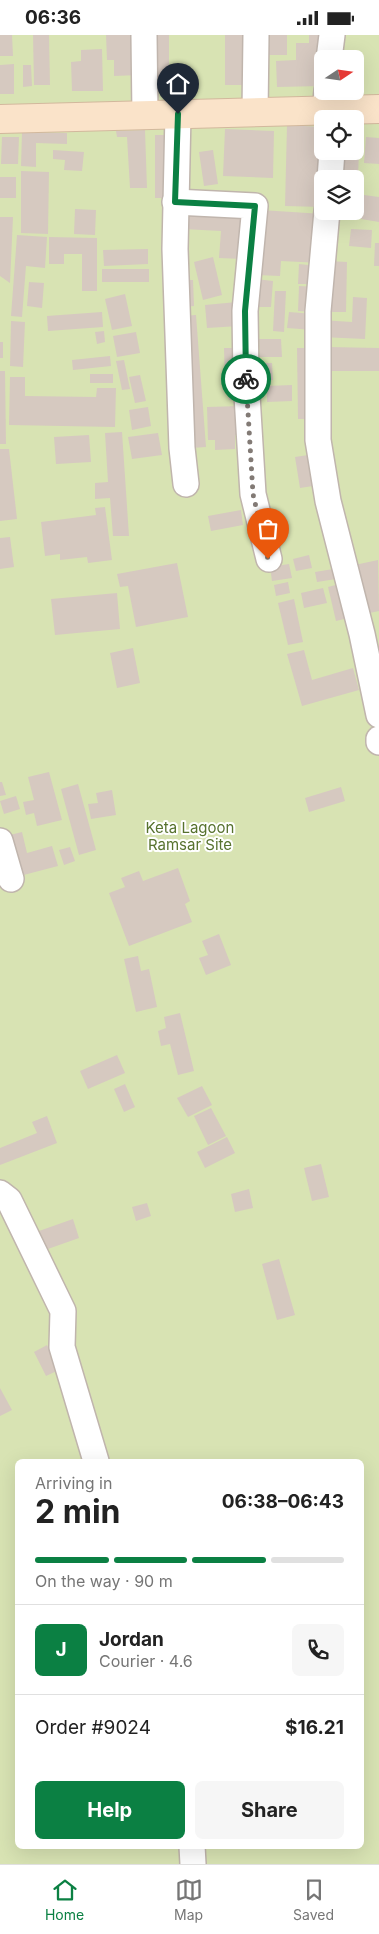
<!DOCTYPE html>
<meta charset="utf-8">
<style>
:root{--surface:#fff;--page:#f6f6f6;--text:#222;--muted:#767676;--line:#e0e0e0;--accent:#0b8043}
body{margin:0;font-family:Inter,sans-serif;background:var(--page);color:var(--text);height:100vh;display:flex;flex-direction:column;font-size:19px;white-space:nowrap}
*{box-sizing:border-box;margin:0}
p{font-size:16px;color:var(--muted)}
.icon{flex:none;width:28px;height:28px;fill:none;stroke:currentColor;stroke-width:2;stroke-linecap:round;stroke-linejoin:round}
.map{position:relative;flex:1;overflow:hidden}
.details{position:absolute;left:15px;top:1424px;width:349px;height:390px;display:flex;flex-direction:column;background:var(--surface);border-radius:8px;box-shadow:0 5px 20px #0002}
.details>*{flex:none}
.needle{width:32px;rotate:77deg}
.tools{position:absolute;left:314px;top:15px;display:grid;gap:10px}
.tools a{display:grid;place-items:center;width:50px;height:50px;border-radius:8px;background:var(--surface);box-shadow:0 5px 20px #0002;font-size:25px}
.pin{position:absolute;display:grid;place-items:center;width:42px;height:42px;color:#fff;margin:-51px -21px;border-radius:50% 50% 50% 0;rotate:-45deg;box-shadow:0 0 5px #0007}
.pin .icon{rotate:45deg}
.courier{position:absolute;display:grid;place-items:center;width:50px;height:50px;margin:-25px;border:4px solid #0b8043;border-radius:50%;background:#fff;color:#222;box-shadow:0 1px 6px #0007}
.overview em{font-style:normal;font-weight:700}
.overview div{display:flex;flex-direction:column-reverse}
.overview{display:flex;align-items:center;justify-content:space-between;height:85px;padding:0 20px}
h1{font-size:32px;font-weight:700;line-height:38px}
.bar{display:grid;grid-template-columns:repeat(4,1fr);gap:8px 5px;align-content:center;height:60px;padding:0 20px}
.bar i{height:6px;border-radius:4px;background:var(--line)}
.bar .on{background:var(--accent)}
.bar p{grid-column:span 4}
.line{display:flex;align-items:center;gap:12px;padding:0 20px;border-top:1px solid var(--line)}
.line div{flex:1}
.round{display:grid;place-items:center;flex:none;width:52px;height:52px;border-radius:8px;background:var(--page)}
.button{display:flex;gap:10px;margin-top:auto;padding:10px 20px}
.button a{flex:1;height:58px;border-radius:8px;background:var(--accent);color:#fff;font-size:20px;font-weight:700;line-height:58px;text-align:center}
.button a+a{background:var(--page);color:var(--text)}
.status{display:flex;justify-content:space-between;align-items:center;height:35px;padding:0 25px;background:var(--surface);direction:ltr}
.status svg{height:14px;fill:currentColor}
.tab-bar{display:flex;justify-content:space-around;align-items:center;height:70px;border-top:1px solid var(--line);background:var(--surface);font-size:14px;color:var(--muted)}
.tab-bar a{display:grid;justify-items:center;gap:2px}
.tab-bar .on{color:var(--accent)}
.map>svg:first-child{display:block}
.green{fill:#d8e3b3;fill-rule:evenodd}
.building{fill:#d6c9c0}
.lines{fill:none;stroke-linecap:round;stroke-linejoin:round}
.street-casing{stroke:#c0b5ad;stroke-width:28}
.secondary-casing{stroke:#d2b89d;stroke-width:30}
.street{stroke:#fff;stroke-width:25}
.secondary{stroke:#fae3c9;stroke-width:28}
.done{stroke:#827a75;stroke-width:5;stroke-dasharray:0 9}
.route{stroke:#0b8043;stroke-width:6}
.labels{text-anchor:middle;stroke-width:4;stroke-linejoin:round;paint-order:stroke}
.park-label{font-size:15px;fill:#57722e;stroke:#fff}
</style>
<div class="status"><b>06:36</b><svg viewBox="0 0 49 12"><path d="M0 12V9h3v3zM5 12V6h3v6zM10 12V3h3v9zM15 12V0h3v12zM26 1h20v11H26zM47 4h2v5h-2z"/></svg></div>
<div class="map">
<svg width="379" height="1829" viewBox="0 0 379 1829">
<rect width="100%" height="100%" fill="#f2ece7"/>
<path class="green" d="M 0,0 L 379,0 L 379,1829 L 0,1829 ZM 322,24 L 355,24 L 355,56 L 322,56 ZM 322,84 L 355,84 L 355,116 L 322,116 ZM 322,144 L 355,144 L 355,176 L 322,176 ZM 18,1426 L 361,1426 L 361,1811 L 18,1811 Z"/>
<g class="building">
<polygon points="0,0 12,0 13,21 0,21"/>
<polygon points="33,0 49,0 50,50 34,50"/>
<polygon points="106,0 138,0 139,40 114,41 114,25 107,25"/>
<rect x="152" y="0" width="17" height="53"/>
<rect x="225" y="0" width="28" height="50"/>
<polygon points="268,0 287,0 287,20 259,20"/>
<polygon points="309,0 323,0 322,51 277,52 276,26 296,25 296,8 309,8"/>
<polygon points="102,14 103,56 72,56 71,27 81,26 81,15"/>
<polygon points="14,29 14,59 0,59 0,30"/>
<polygon points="23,30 31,30 32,51 23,52"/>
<polygon points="287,90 322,92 322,172 285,171"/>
<polygon points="225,94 274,96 273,143 223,141"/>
<polygon points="355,94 360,95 356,185 333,184 333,176 355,176 355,144 335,144 336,116 355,116"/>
<polygon points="145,95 147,153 130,153 127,102 117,102 116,96"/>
<polygon points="22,97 67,98 67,109 36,108 36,132 21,131"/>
<rect x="155" y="100" width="12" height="63"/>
<polygon points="2,102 19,102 18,129 1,129"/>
<polygon points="366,102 379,103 379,129 364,128"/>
<polygon points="53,115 84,117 82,136 64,135 65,125 53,124"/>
<polygon points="213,115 218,149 204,151 199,117"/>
<polygon points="21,136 49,137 48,199 21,198"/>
<rect x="0" y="142" width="16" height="21"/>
<polygon points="364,160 379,162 379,187 361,184"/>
<polygon points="75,174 96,175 95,200 74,199"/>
<polygon points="261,175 323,179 321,228 281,226 280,241 257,240"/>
<polygon points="184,177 253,182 242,224 219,223 221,196 183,194"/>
<polygon points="0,182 13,182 10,248 0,241"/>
<polygon points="351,194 372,195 371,213 349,211"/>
<polygon points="17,200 47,202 45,233 26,231 22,282 11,281"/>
<polygon points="49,202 97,203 97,256 82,256 82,219 64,219 64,229 49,229"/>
<polygon points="375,208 379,208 379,231 374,231"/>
<polygon points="148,214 148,229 104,231 103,215"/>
<polygon points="213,222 222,260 203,265 194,227"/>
<polygon points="328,226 347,227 346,277 326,277"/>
<polygon points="299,229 317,231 317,249 298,249"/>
<rect x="102" y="234" width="47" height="13"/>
<polygon points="256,244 273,246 271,272 255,272"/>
<polygon points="183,245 193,245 194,271 184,272"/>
<polygon points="29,247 44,248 42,273 27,271"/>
<polygon points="299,251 316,252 315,277 298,276"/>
<polygon points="275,256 286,256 284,297 273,296"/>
<polygon points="125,259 132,291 112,295 105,264"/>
<polygon points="353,262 367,263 365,304 321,302 321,285 352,287"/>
<polygon points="237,267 239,291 207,293 205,270"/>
<polygon points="102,277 103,292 48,296 47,281"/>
<polygon points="289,277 314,279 313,295 287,293"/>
<polygon points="196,280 206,412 192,413 182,281"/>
<polygon points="11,286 25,287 23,332 10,331"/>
<polygon points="104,296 105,307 97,309 95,297"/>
<polygon points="136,297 140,318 117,322 113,301"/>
<polygon points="259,304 281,304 282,322 260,322"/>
<rect x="0" y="307" width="3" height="16"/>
<polygon points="329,312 379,313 379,336 329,336"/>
<polygon points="224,313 240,313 241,347 225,348"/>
<polygon points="297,313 313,313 314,384 298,384"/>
<polygon points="110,321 111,331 73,335 72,325"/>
<polygon points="124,325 130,354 122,355 116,326"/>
<polygon points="252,328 272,328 273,345 253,346"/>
<polygon points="0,336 5,336 6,409 0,409"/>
<rect x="90" y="339" width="23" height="9"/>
<polygon points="140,340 146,366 135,368 129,342"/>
<polygon points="10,342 25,342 25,361 96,362 97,353 116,353 115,392 9,390"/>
<polygon points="292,350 292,366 267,367 267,351"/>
<polygon points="242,351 243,363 229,365 228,353"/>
<polygon points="241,371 241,400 235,400 235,414 215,415 215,405 208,405 207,372"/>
<polygon points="148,372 151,391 132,395 129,375"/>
<polygon points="122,397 129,501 113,501 110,463 95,464 95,448 108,447 105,398"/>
<polygon points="158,398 162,420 132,424 128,402"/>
<polygon points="89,400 91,427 56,429 54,402"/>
<polygon points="0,414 9,414 17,484 0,486"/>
<polygon points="315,419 317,438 311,439 313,451 300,453 295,422"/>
<polygon points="105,472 112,525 88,528 87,522 60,525 60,519 45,521 41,487 96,480 95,473"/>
<polygon points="241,475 243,490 211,496 208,481"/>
<polygon points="10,502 14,532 0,534 0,503"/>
<polygon points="309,520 312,533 296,536 293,524"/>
<polygon points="378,525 379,576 360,580 350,531"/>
<polygon points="177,528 188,582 136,592 128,551 120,552 117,539"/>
<polygon points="289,529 292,543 272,546 270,532"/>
<polygon points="333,534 336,544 317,547 315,537"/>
<polygon points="288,547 290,558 276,561 274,550"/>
<polygon points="343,548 352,582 336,586 328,552"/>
<polygon points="323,553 327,568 304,573 301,558"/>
<polygon points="117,558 120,594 55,600 51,564"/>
<polygon points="294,564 303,607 288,610 278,568"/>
<polygon points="133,613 140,648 117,653 110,618"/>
<polygon points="304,615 312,645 353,633 359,655 302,671 287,619"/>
<polygon points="49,737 62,785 37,791 34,778 26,780 23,767 34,765 28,742"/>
<polygon points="0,747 2,747 6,760 0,761"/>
<polygon points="78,749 96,815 79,820 61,754"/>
<polygon points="341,752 345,766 309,777 305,763"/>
<polygon points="112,755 116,780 91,784 88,769 98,768 96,758"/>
<polygon points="16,761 20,774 4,779 0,766"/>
<polygon points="22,797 27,818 52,811 58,831 16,842 6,801"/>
<polygon points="70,812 75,826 64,830 59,815"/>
<polygon points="178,833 190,866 185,869 192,887 129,911 109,858 125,852 121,843 139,836 143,846"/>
<polygon points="219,899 231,930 206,940 199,923 208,920 202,906"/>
<polygon points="138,921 141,936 149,934 157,972 136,977 124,924"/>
<polygon points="180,978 194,1036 178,1040 170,1009 161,1011 158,996 166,993 164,982"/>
<polygon points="117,1020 125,1038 88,1054 80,1036"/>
<polygon points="125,1049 135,1072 124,1077 114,1054"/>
<polygon points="202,1051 212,1070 188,1082 177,1063"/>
<polygon points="211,1073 226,1101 208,1110 194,1081"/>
<polygon points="47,1081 57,1108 0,1130 0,1113 37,1098 32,1087"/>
<polygon points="227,1102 235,1118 205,1133 197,1117"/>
<polygon points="321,1129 329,1162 312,1166 304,1133"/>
<polygon points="249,1154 253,1173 235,1177 231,1159"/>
<polygon points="147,1168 151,1181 136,1186 132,1172"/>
<polygon points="73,1184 79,1203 45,1215 39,1196"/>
<polygon points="279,1224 295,1280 277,1285 262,1229"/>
<polygon points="47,1310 59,1335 46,1341 34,1317"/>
<polygon points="0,1353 12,1375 0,1381"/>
</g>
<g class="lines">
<defs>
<g id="street">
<polyline points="144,0 145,80"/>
<polyline points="329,24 332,0"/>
<polyline points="325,75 327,56"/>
<polyline points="255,78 256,0"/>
<polyline points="178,79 175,214 182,413 186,449"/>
<polyline points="330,144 332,116"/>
<polyline points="175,167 255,171 245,276 246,344 253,459 269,524"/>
<polyline points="327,176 318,276 318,405 328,466 362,599 379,680"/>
<polyline points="379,704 379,707"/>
<polyline points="0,806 11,844"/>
<polyline points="0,1158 9,1165 63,1276 62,1312 96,1426"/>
<polyline points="192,1811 193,1829"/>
</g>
<polyline id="secondary" points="0,84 379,74"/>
</defs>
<use href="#street" class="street-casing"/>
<use href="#secondary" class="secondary-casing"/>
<use href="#street" class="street"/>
<use href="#secondary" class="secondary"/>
</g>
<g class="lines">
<polyline class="done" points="246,344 253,459 268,524"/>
<polyline class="route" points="178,79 175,167 255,171 245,276 246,344"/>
</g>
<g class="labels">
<g class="park-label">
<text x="190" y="798">Keta Lagoon<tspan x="190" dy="17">Ramsar Site</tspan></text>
</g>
</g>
</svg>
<div class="tools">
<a><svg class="needle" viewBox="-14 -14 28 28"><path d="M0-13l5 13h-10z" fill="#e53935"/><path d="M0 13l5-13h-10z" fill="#767676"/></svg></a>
<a><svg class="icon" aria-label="locate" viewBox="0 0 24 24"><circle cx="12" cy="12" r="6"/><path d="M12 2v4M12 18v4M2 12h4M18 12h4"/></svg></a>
<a><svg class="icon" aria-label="layers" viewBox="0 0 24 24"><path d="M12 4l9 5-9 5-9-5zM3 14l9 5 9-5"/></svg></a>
</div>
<div class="pin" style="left:268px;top:524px;background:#ea580c"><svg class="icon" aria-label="bag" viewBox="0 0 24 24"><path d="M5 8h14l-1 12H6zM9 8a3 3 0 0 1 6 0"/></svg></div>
<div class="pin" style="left:178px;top:79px;background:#1f2937"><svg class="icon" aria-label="home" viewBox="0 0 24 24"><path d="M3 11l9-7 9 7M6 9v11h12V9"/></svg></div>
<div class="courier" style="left:246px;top:344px"><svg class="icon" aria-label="bike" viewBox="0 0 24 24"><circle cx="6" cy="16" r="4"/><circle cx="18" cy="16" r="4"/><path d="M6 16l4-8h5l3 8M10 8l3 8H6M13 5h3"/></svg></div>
<section class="details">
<div class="overview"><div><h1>2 min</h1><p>Arriving in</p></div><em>06:38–06:43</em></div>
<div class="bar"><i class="on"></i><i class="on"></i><i class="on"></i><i></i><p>On the way · 90 m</p></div>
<div class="line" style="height:90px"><b class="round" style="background:var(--accent);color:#fff">J</b><div><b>Jordan</b><p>Courier · 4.6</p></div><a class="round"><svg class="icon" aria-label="phone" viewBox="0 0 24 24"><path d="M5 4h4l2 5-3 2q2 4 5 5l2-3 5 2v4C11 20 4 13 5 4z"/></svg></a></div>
<div class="line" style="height:65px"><div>Order #9024</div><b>$16.21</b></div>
<div class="button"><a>Help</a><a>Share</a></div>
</section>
</div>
<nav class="tab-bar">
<a class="on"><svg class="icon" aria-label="home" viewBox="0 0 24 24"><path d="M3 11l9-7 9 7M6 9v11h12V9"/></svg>Home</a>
<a><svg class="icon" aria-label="map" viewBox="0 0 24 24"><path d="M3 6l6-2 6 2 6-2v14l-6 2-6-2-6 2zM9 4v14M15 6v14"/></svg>Map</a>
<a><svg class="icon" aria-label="saved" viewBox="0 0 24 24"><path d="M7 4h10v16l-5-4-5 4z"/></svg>Saved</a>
</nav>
